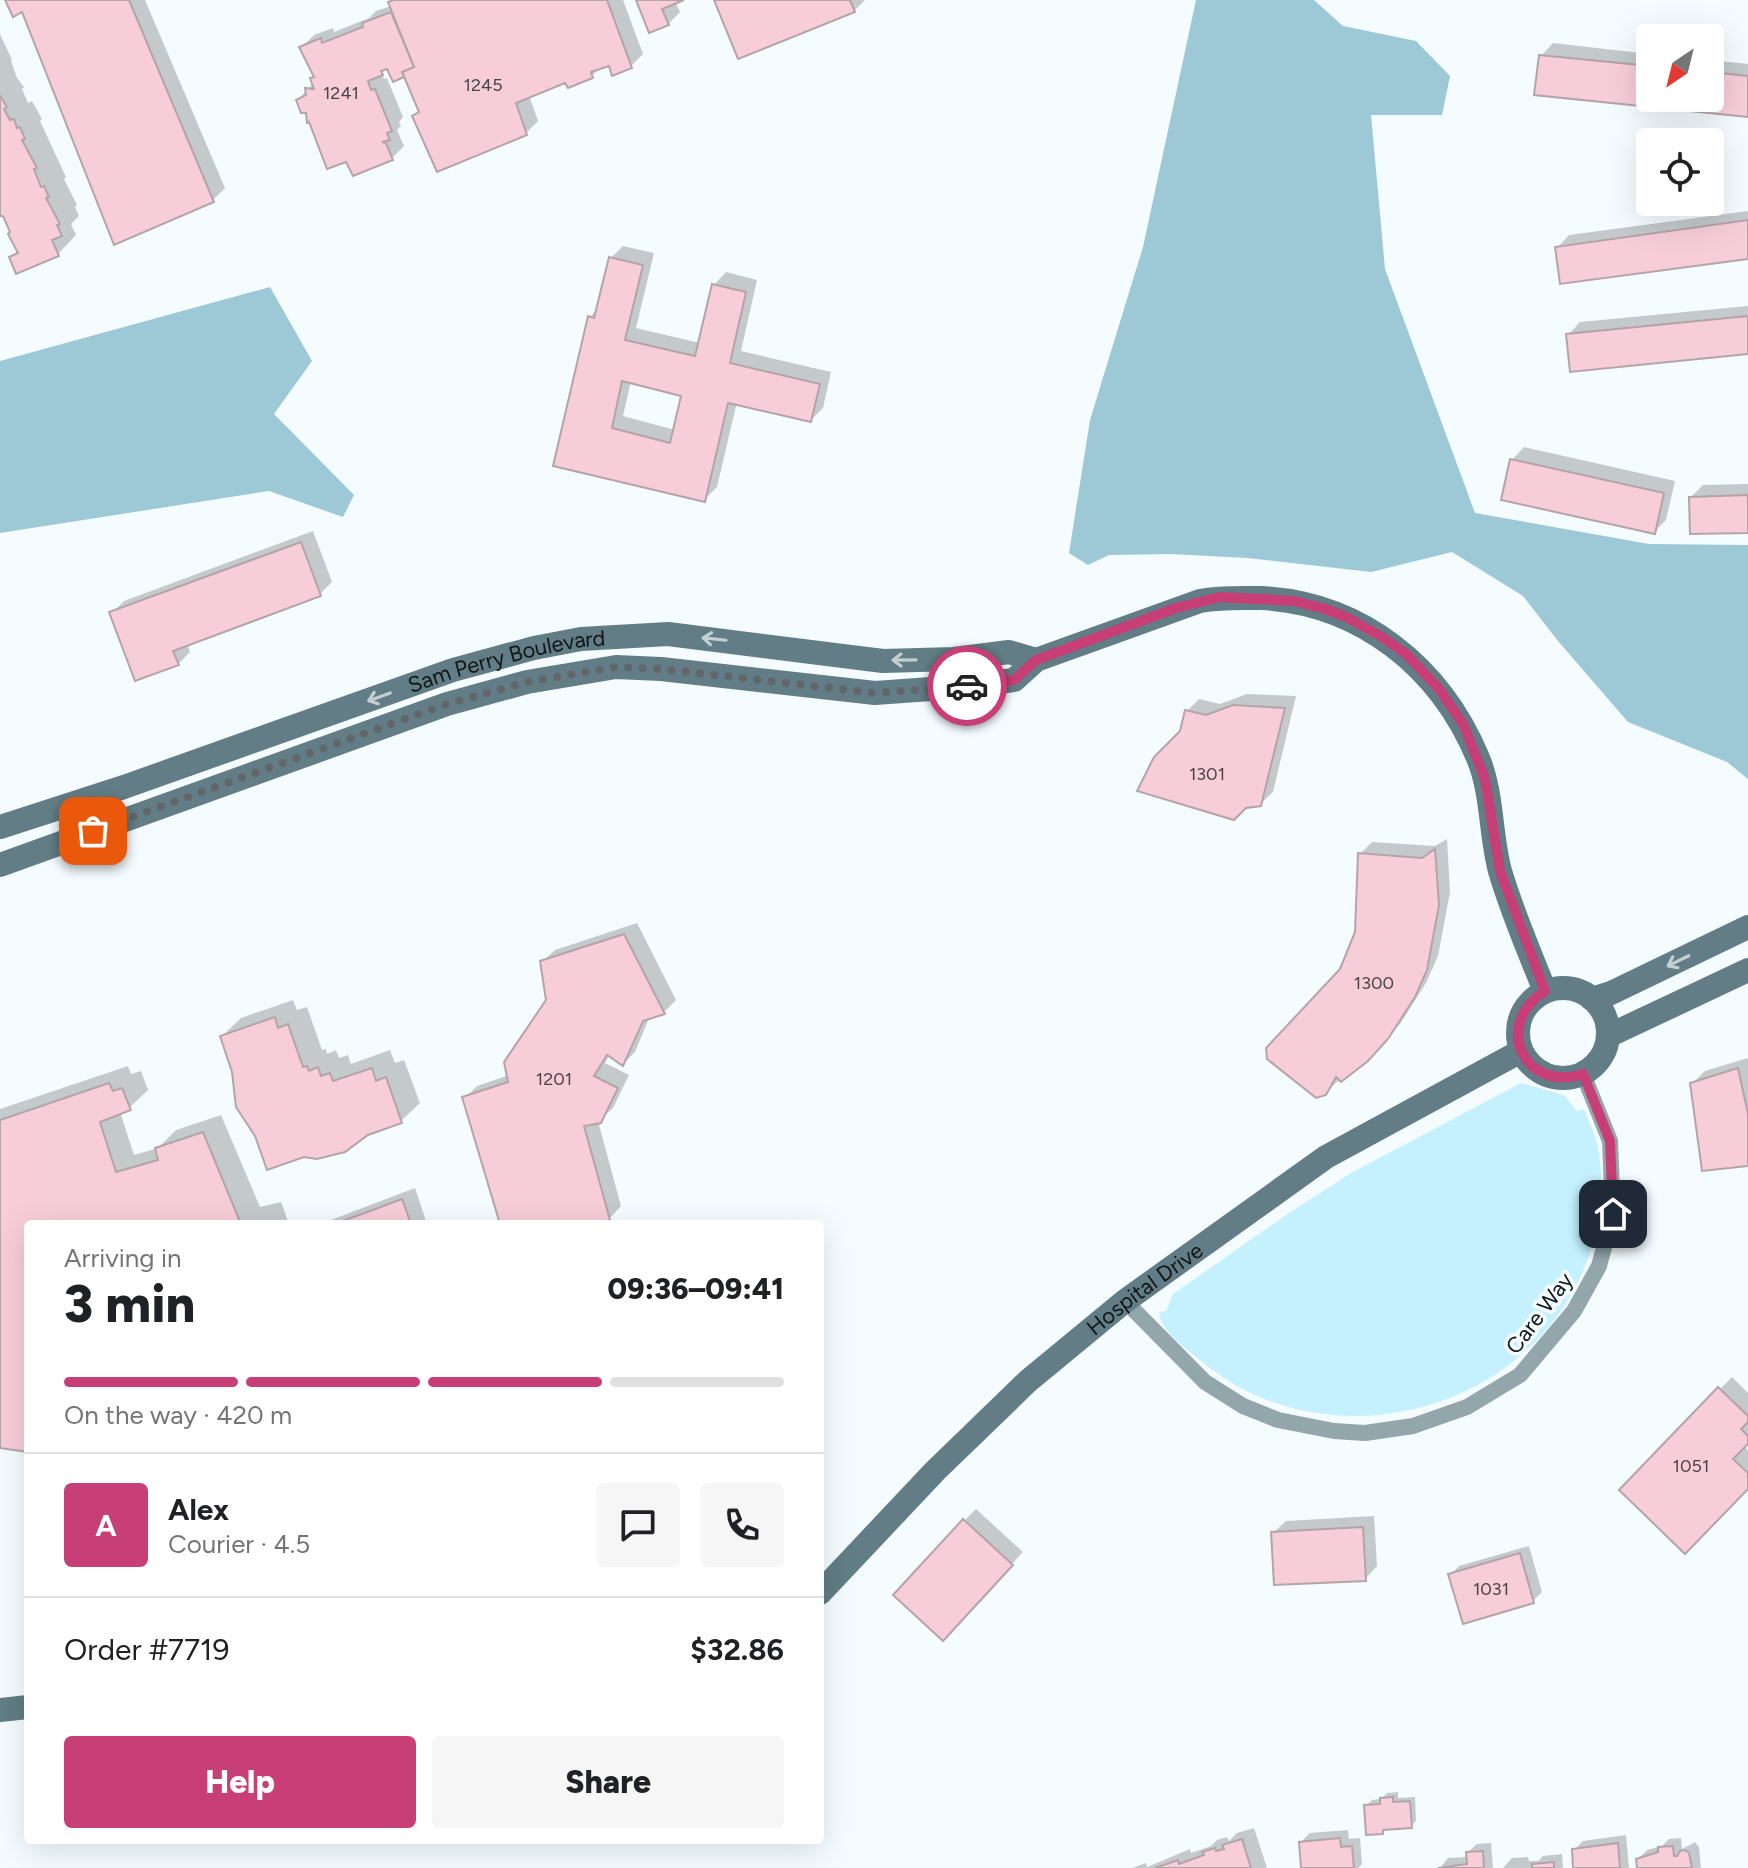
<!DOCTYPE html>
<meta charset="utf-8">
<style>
:root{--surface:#fff;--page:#f6f6f6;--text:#202124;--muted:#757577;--line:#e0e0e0;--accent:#c83e76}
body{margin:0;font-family:Figtree,sans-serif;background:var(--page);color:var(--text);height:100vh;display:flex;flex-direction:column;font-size:30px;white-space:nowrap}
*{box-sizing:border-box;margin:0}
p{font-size:26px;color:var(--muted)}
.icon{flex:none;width:44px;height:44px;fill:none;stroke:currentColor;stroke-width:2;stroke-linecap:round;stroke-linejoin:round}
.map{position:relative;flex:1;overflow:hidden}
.side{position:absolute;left:24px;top:1220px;width:800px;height:624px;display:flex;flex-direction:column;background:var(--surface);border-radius:8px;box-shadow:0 8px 32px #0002}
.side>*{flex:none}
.needle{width:52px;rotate:215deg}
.controls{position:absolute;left:1636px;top:24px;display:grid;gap:16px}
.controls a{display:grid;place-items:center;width:88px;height:88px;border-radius:8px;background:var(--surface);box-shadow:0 8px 32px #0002;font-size:40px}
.pin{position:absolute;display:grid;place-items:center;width:68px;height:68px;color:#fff;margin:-34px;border-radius:16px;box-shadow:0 4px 12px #0006}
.courier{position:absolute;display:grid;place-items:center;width:80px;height:80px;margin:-40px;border:6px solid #c83e76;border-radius:50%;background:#fff;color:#222;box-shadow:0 2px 10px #0007}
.head em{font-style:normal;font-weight:800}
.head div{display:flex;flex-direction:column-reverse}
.head{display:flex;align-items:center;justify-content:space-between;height:136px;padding:0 40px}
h1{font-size:52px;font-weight:800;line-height:60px}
.bar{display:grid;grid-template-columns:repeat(4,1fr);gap:12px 8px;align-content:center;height:96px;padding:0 40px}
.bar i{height:10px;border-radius:6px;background:var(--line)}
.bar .on{background:var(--accent)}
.bar p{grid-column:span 4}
.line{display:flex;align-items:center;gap:20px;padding:0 40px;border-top:2px solid var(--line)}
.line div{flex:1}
.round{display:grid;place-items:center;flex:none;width:84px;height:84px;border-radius:8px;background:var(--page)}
.primary-button{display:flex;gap:16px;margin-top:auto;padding:16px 40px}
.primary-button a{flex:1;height:92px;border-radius:8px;background:var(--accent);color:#fff;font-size:32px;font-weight:800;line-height:92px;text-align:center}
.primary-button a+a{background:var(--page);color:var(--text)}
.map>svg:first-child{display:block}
.green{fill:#c5f1fe}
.forest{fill:#9dc8d6}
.shadow{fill:#0003;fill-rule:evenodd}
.building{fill:#f7cdd9;stroke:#b4a4a8;stroke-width:2;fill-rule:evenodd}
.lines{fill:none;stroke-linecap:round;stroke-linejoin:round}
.street{stroke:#93a6ab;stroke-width:16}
.secondary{stroke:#627d85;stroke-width:24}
.oneway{stroke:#c2d0d4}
.done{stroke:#606669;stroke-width:8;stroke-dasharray:0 14.4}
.route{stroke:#c83e76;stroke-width:10}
.labels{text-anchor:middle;stroke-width:7;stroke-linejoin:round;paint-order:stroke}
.number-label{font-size:18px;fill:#4a4448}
.street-label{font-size:22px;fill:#101618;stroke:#f5fcff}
</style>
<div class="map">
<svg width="1748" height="1868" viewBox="0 0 1748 1868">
<rect width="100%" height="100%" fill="#f5fcff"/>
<path class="green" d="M 1521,1083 L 1564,1095 L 1577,1111 L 1584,1109 C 1588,1120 1594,1132 1597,1143 C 1604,1174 1602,1209 1594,1239 C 1550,1407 1333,1472 1201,1361 C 1186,1348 1162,1334 1159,1312 L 1166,1311 L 1173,1294 L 1289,1213 L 1351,1173 Z"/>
<g class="forest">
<polygon points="1196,0 1314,0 1343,26 1416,41 1450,76 1442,115 1371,115 1385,269 1475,513 1649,544 1748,545 1748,779 1727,762 1628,722 1558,641 1523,596 1452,552 1371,572 1247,558 1171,554 1109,555 1088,565 1069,553 1090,420 1143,247"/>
<polygon points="270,287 312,361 274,414 354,495 343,517 269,491 0,533 0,361"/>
</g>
<g class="shadow">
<polygon points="8,0 145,0 225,188 213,200 24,10"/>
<polygon points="393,0 623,0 643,54 631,66 610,64 601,66 592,76 566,80 529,95 538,121 526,133 420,111 405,74 394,79 388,66 382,73 384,79 387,78 403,117 399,122 401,126 397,130 404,146 392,158 347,160 298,100 314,82 316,76 302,47 314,35 333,28 334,32 369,18 376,11 391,6"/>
<polygon points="638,0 678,0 675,1 680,12 668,24"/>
<polygon points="716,0 865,0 854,11"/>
<polygon points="0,34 12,60 11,61 17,78 24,87 22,89 28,103 32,101 42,119 40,121 66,177 64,179 77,205 75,207 79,216 71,224 76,235 58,254 11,258 19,250 0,210"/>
<polygon points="1553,43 1650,54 1650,98 1710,98 1710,60 1748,64 1748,115 1537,93 1541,56"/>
<polygon points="1748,211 1748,257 1557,248 1569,235"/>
<path d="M 623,246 L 654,253 L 636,328 L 700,343 L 714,285 L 726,272 L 757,280 L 741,351 L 831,372 L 823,408 L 811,420 L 737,402 L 717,487 L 705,499 L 555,464 L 590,317 L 599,308 L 611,258 ZM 631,381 L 684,394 L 675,430 L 623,416 Z"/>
<polygon points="1748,306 1748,352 1568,335 1580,322"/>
<polygon points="1524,447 1675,481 1666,520 1654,532 1512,460"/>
<polygon points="1748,484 1748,531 1691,497 1703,485"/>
<polygon points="313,531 332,582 320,594 187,643 190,652 178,664 112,613 124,601"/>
<polygon points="1247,694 1296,696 1273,792 1260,804 1182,732 1187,711 1199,699 1220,704"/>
<polygon points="1447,839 1450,892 1438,956 1426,983 1400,1024 1325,1093 1341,970 1357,932 1360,854 1372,842 1435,846"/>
<polygon points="637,923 676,1000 664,1012 650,1016 635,1052 623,1064 610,1054 605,1063 629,1075 613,1108 598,1121 621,1206 609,1219 595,1224 502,1224 465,1098 477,1086 509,1075 548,1000 542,962 555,950"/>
<polygon points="293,1000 297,1010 307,1007 322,1050 326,1049 327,1054 336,1050 339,1058 348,1055 351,1064 390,1050 395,1063 404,1060 420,1103 401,1121 234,1071 222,1036 241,1018"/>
<polygon points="1748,1058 1748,1164 1692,1084 1705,1071"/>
<polygon points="128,1066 131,1074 141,1071 148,1090 129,1108 120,1112 134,1155 158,1148 176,1130 221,1115 260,1207 281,1202 289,1224 28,1224 28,1449 0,1446 0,1109"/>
<polygon points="415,1188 427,1224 321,1224 323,1223"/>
<polygon points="1732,1377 1748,1393 1748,1441 1744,1446 1748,1450 1748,1487 1622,1490"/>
<polygon points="976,1509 1023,1552 955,1626 964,1521"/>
<polygon points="1374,1516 1377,1566 1365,1579 1273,1533 1286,1521"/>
<polygon points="1529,1546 1542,1592 1533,1601 1450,1575 1459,1566"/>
<polygon points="1398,1792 1398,1798 1415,1797 1416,1821 1411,1826 1386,1828 1382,1832 1366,1806 1372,1800 1381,1799 1387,1793"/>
<polygon points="1254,1828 1267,1868 1132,1868 1146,1863 1147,1867 1190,1849 1191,1853 1211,1846 1217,1840 1227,1837 1229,1841 1237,1833"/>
<polygon points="1348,1830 1349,1839 1360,1838 1362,1864 1358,1868 1303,1868 1301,1842 1310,1833"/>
<polygon points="1626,1835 1629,1868 1575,1868 1574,1850 1583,1841"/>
<polygon points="1681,1838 1682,1849 1695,1842 1699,1847 1701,1868 1639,1868 1638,1859 1647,1850 1662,1846 1669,1839"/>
<polygon points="1491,1843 1493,1868 1440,1868 1448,1858 1469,1857 1468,1852 1477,1844"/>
<polygon points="1562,1854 1563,1868 1503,1868 1512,1858 1528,1857 1529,1861 1538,1861 1543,1856"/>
</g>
<g class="building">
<polygon points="5,0 129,0 214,202 114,245 22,12 13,17"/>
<polygon points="393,0 607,0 632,68 612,76 609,66 591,72 593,78 568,88 565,83 516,103 527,135 437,172 412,116 419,112 402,72 414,67 388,2"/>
<polygon points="636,0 684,0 662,9 669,25 649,33"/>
<polygon points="714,0 850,0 855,12 738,59"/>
<polygon points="391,12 414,67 402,72 404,77 393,82 387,69 381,71 383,75 368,81 371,90 375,89 392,131 387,133 390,140 382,142 386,143 393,160 353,176 346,162 327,169 309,122 307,123 306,113 301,113 296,100 306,95 305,88 314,89 310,78 314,77 299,47 321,38 322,43 363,27 362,23"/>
<polygon points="1539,55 1650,66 1650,98 1710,98 1710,72 1748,76 1748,117 1534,95"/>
<polygon points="0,96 7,107 4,109 10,120 14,119 17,128 20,127 25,139 22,140 37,168 34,169 41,187 44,186 49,197 46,198 60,224 57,225 62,236 52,240 59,256 16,274 9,257 18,253 8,234 10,232 3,216 0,216"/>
<polygon points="1748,220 1748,259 1560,284 1555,247"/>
<path d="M 609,257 L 643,265 L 625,340 L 695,356 L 712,284 L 746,292 L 730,363 L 820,384 L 811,422 L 728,403 L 705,502 L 553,466 L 588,316 L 594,318 ZM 622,381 L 681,396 L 670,443 L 612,428 Z"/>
<polygon points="1748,316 1748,354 1570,372 1566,334"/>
<polygon points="1510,459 1664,493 1655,534 1501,500"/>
<polygon points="1748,495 1748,533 1690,534 1689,497"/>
<polygon points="301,542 321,596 173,651 179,665 135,681 109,612"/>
<polygon points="1233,705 1285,708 1261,806 1246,808 1234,820 1137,791 1154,757 1180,731 1185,710 1206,715"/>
<polygon points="1435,849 1439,905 1427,970 1415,997 1388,1039 1368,1061 1341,1082 1336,1077 1326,1095 1316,1098 1267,1059 1266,1048 1340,969 1355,932 1358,853 1422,858"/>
<polygon points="624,934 665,1014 643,1021 623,1066 607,1055 594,1076 618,1088 601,1123 584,1126 610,1220 600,1224 500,1224 462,1097 508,1082 504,1062 546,1000 540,961"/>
<polygon points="275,1017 278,1028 288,1024 303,1067 307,1066 309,1071 318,1067 321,1076 330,1073 333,1081 372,1068 376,1081 386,1077 402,1123 368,1135 345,1152 317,1159 304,1157 267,1170 255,1136 236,1107 232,1072 220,1036"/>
<polygon points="1738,1068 1748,1114 1748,1166 1702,1171 1690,1083"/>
<polygon points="109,1083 113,1091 122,1088 131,1110 100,1122 116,1172 158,1160 155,1148 203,1132 241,1224 28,1224 28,1452 0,1448 0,1120"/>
<polygon points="402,1199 411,1224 335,1224"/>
<polygon points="1718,1387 1748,1416 1748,1422 1741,1429 1748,1436 1748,1444 1733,1459 1748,1473 1748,1489 1685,1554 1619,1490"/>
<polygon points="963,1519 1013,1565 943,1641 893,1595"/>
<polygon points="1363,1527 1366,1581 1274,1585 1271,1532"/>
<polygon points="1520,1553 1534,1603 1463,1624 1448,1574"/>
<polygon points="1393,1797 1393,1802 1410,1801 1412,1828 1383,1830 1383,1834 1366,1835 1364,1805 1380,1804 1380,1798"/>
<polygon points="1340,1838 1341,1847 1352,1846 1354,1868 1301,1868 1299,1842"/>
<polygon points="1242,1839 1251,1868 1155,1868 1178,1860 1179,1864 1204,1855 1202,1852 1215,1848 1216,1851 1224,1849 1222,1845"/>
<polygon points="1618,1843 1620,1868 1573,1868 1572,1849"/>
<polygon points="1673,1846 1674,1856 1677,1856 1680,1851 1685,1850 1689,1853 1692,1868 1637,1868 1636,1859 1658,1852 1658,1847"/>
<polygon points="1483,1851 1484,1868 1438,1868 1467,1864 1466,1852"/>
<polygon points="1554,1862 1554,1868 1532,1868 1532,1864"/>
</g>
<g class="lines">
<polyline class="street" points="1125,1301 1205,1382 1243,1406 1278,1420 1334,1431 1365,1433 1413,1426 1467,1407 1520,1375 1574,1311 1599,1266 1613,1214 1610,1141 1583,1074"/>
<g class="secondary">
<path id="s1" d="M 0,827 L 124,787 L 453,670 L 534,648 L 581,639 L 668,634 L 883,661 L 954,659 L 1009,652 L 1036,660"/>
<path d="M 0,865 L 447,704 L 527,682 L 616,667 L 661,669 L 875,693 L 959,687 L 1014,680 L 1036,660 L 1200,601 C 1221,597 1240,598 1261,598 C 1361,603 1440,667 1478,758 C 1493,794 1490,834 1500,871 C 1512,912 1529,951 1545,991"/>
<circle cx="1563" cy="1033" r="45"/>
<polyline points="1592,999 1611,993 1748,927"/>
<polyline points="1608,1036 1748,970"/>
<path id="s2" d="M 820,1593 L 935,1471 L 1028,1381 L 1125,1301 L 1326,1157 L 1521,1051"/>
<polyline points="0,1710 28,1707"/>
</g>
</g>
<defs><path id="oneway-shaft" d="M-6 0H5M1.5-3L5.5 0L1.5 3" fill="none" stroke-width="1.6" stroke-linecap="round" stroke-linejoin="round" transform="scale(2)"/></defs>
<g class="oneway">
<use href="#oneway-shaft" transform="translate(714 639) rotate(-174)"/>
<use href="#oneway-shaft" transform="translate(904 660) rotate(179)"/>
<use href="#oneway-shaft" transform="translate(379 697) rotate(160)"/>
<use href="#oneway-shaft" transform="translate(1678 961) rotate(154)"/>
</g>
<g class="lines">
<polyline class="done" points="93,831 447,704 527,682 574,674 616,667 661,669 875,693 967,686"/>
<path class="route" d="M 967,686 L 1014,680 L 1036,660 L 1176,608 L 1220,597 L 1294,601 L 1325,609 L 1346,617 L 1382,637 L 1407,655 L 1439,689 L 1463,724 L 1485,779 L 1500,871 L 1545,991 C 1492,1025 1524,1093 1583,1074 L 1610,1141 L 1613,1214"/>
</g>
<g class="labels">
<g class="number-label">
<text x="483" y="91">1245</text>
<text x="341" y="99">1241</text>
<text x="1207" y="780">1301</text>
<text x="1374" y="989">1300</text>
<text x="554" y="1085">1201</text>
<text x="1691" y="1472">1051</text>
<text x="1491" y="1595">1031</text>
</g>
<g class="street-label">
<text dy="8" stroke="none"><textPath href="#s1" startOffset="534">Sam Perry Boulevard</textPath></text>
<text dy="8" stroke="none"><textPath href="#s2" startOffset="446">Hospital Drive</textPath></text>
<text transform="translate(1539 1313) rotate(-53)" y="8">Care Way</text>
</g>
</g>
</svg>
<div class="controls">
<a><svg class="needle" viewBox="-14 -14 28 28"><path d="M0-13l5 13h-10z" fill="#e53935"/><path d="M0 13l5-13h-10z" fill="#757577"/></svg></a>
<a><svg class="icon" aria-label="locate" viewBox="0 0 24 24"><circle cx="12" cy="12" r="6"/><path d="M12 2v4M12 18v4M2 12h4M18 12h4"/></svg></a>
</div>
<div class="pin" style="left:93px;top:831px;background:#ea580c"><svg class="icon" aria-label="bag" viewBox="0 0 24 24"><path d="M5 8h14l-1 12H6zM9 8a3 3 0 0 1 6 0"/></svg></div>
<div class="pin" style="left:1613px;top:1214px;background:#1f2937"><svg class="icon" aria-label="home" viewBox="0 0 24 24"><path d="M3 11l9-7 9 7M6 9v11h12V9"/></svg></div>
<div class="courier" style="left:967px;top:686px"><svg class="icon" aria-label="car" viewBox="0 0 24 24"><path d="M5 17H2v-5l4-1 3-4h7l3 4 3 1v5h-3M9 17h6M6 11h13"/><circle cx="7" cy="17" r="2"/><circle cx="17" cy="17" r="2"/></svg></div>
<section class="side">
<div class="head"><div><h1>3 min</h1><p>Arriving in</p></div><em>09:36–09:41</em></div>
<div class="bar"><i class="on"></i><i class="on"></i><i class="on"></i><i></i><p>On the way · 420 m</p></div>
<div class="line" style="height:144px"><b class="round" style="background:var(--accent);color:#fff">A</b><div><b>Alex</b><p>Courier · 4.5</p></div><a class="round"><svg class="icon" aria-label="chat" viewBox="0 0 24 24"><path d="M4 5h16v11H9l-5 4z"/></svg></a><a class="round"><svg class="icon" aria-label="phone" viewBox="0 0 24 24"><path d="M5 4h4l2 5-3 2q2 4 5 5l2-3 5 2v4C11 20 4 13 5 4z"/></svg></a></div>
<div class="line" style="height:104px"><div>Order #7719</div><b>$32.86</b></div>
<div class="primary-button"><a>Help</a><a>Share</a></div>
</section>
</div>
